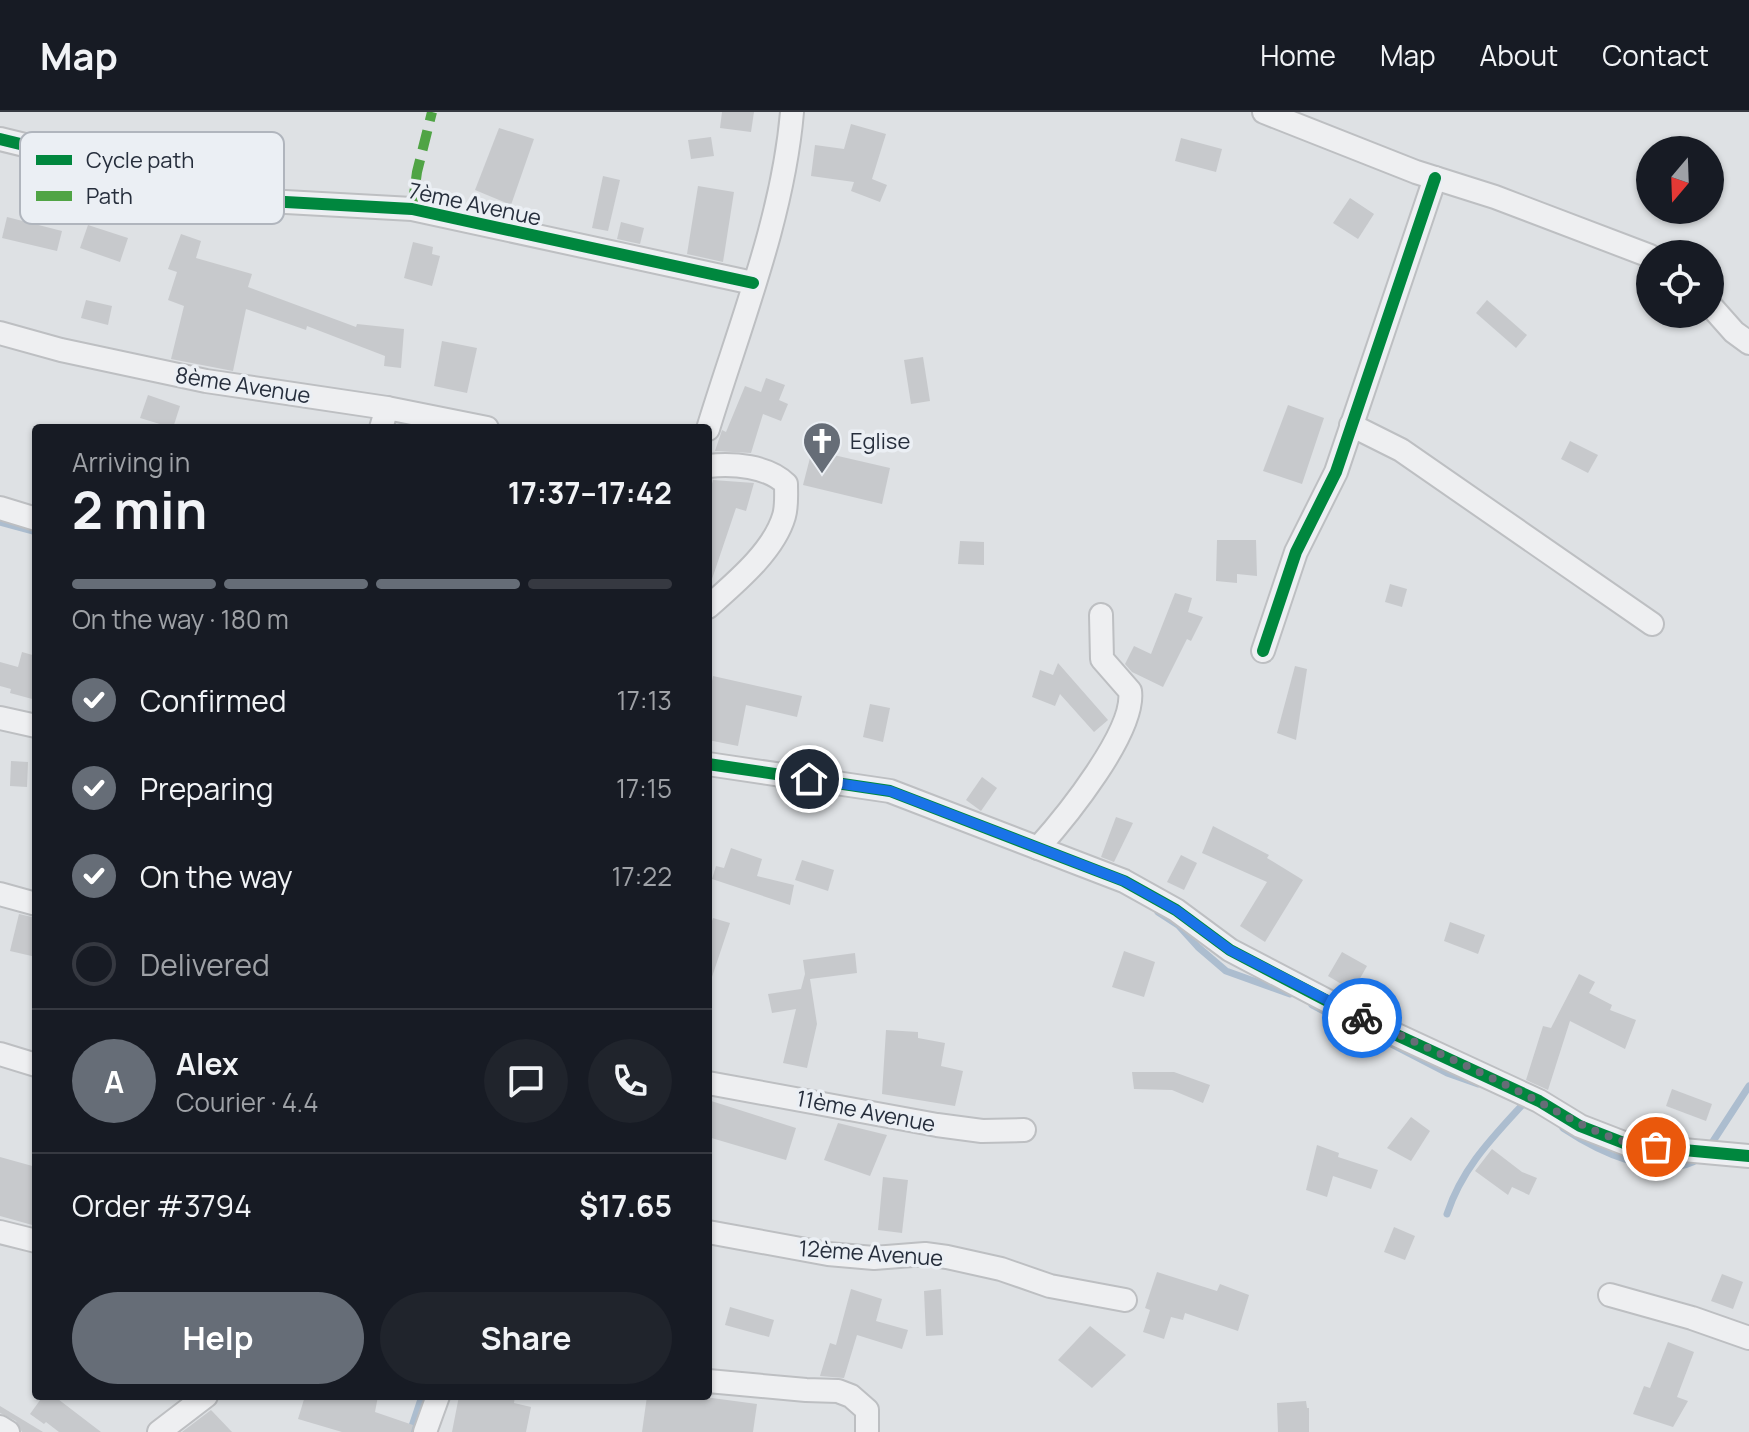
<!DOCTYPE html>
<meta charset="utf-8">
<style>
:root{--surface:#171b24;--page:#20242c;--text:#f1f3f6;--muted:#9ea1a6;--line:#363941;--accent:#666d77}
body{margin:0;font-family:Manrope,sans-serif;background:var(--page);color:var(--text);height:100vh;display:flex;flex-direction:column;font-size:30px;white-space:nowrap}
*{box-sizing:border-box;margin:0}
p{font-size:26px;color:var(--muted)}
.icon{flex:none;width:44px;height:44px;fill:none;stroke:currentColor;stroke-width:2;stroke-linecap:round;stroke-linejoin:round}
.map{position:relative;flex:1;overflow:hidden}
.details{position:absolute;left:32px;top:312px;width:680px;height:976px;display:flex;flex-direction:column;background:var(--surface);border-radius:8px;box-shadow:0 2px 6px #0004}
.details>*{flex:none}
.needle{width:52px;rotate:199deg}
.controls{position:absolute;left:1636px;top:24px;display:grid;gap:16px}
.controls a{display:grid;place-items:center;width:88px;height:88px;border-radius:50%;background:var(--surface);box-shadow:0 2px 6px #0004;font-size:40px}
.pin{position:absolute;display:grid;place-items:center;width:68px;height:68px;color:#fff;margin:-34px;border:4px solid #fff;border-radius:50%;box-shadow:0 2px 8px #0007}
.courier{position:absolute;display:grid;place-items:center;width:80px;height:80px;margin:-40px;border:6px solid #1a73e8;border-radius:50%;background:#fff;color:#222;box-shadow:0 2px 10px #0007}
.headline em{font-style:normal;font-weight:700}
.headline div{display:flex;flex-direction:column-reverse}
.headline{display:flex;align-items:center;justify-content:space-between;height:136px;padding:0 40px}
h1{font-size:52px;font-weight:700;line-height:60px}
.bar{display:grid;grid-template-columns:repeat(4,1fr);gap:12px 8px;align-content:center;height:96px;padding:0 40px}
.bar i{height:10px;border-radius:6px;background:var(--line)}
.bar .selected{background:var(--accent)}
.bar p{grid-column:span 4}
.line{display:flex;align-items:center;gap:20px;padding:0 40px;border-top:2px solid var(--line)}
.line div{flex:1}
.round{display:grid;place-items:center;flex:none;width:84px;height:84px;border-radius:42px;background:var(--page)}
ol{padding:0 40px;list-style:none}
li{display:flex;align-items:center;gap:24px;height:88px}
li p{margin-inline-start:auto}
li .icon{padding:8px;border-radius:50%;background:var(--accent);color:#fff;stroke-width:4}
li:last-child{color:var(--muted)}
li i{width:44px;height:44px;border:4px solid var(--line);border-radius:50%}
.primary-button{display:flex;gap:16px;margin-top:auto;padding:16px 40px}
.primary-button a{flex:1;height:92px;border-radius:48px;background:var(--accent);color:#fff;font-size:32px;font-weight:700;line-height:92px;text-align:center}
.primary-button a+a{background:var(--page);color:var(--text)}
header{display:flex;align-items:center;gap:48px;box-sizing:border-box;height:112px;padding:0 40px;background:var(--surface);border-bottom:2px solid var(--line)}
header strong{font-size:38px}
nav{display:flex;gap:44px;margin-inline-start:auto;font-size:28px}
.map>svg:first-child{display:block}
.lines{fill:none;stroke-linecap:round;stroke-linejoin:round}
.stream{stroke:#acbdcf;stroke-width:7}
.building{fill:#c7c9cc}
.minor-casing{stroke:#bdbfc2;stroke-width:26}
.minor{stroke:#eeeff1;stroke-width:22}
.quiet{stroke:#50a445;stroke-width:10;stroke-dasharray:20 10;stroke-linecap:butt}
.cycleway-casing{stroke:#ebeff4;stroke-width:17}
.cycleway{stroke:#00873e;stroke-width:12}
.done{stroke:#666d77;stroke-width:8;stroke-dasharray:0 14.4}
.route{stroke:#1a73e8;stroke-width:10}
.labels{text-anchor:middle;stroke-width:7;stroke-linejoin:round;paint-order:stroke}
.street-label{font-size:22px;fill:#262e3c;stroke:#ebeff4}
.poi-label{font-size:22px;fill:#262e3c;stroke:#ebeff4;text-anchor:start}
.key{fill:#ebeff4;stroke:#b0b5bd;stroke-width:2}
.key-label{font-size:22px;fill:#262e3c}
</style>
<header>
<strong>Map</strong>
<nav><a>Home</a><a>Map</a><a>About</a><a>Contact</a></nav>
</header>
<div class="map">
<svg width="1749" height="1320" viewBox="0 0 1749 1320">
<rect width="100%" height="100%" fill="#dee1e4"/>
<g class="lines">
<g class="stream">
<polyline points="0,410 36,420"/>
<polyline points="1158,800 1178,813 1198,835 1226,859 1290,882"/>
<polyline points="1312,893 1354,915"/>
<polyline points="1391,932 1447,961 1478,972"/>
<path d="M 1563,1016 C 1596,1038 1663,1072 1700,1046"/>
<polyline points="1708,1037 1749,974"/>
<path d="M 1447,1102 C 1462,1056 1492,1026 1524,991"/>
<polyline points="410,1320 422,1284"/>
</g>
</g>
<g class="building">
<polygon points="722,0 754,0 751,20 720,16"/>
<polygon points="851,12 886,22 872,67 887,73 880,90 851,79 854,70 811,64 815,33 844,37"/>
<polygon points="499,16 534,27 511,93 475,78"/>
<polygon points="711,25 714,44 691,47 688,28"/>
<polygon points="1181,26 1222,37 1216,60 1175,49"/>
<polygon points="603,64 620,68 608,119 592,116"/>
<polygon points="698,74 734,80 723,150 687,142"/>
<polygon points="1350,86 1374,102 1358,127 1333,111"/>
<polygon points="7,105 62,119 57,139 2,126"/>
<polygon points="621,110 644,116 640,132 617,127"/>
<polygon points="88,113 128,126 120,150 80,136"/>
<polygon points="181,122 201,129 196,146 252,162 248,175 356,215 357,212 404,217 401,256 384,254 385,244 307,214 306,218 246,197 233,259 171,247 184,194 168,188 177,160 168,157"/>
<polygon points="413,130 433,135 432,142 440,144 432,174 404,166"/>
<polygon points="86,188 112,194 108,213 81,206"/>
<polygon points="1487,188 1527,223 1516,236 1476,201"/>
<polygon points="442,229 477,236 467,281 434,274"/>
<polygon points="923,245 930,289 911,292 904,248"/>
<polygon points="766,266 785,273 779,288 788,292 781,309 763,302 751,341 715,339 722,318 726,320 745,274 761,280"/>
<polygon points="148,283 180,294 173,316 140,306"/>
<polygon points="1288,293 1324,306 1302,372 1263,359"/>
<polygon points="1570,329 1598,343 1588,361 1561,347"/>
<polygon points="812,338 890,356 882,392 803,373"/>
<polygon points="713,368 754,371 746,399 736,396 711,470 708,469 708,386"/>
<polygon points="1217,428 1256,428 1257,464 1237,462 1237,471 1216,469"/>
<polygon points="960,429 984,430 984,453 958,452"/>
<polygon points="1390,472 1407,477 1402,495 1385,490"/>
<polygon points="1175,481 1192,486 1188,500 1203,505 1191,529 1187,527 1163,575 1132,560 1125,552 1134,534 1151,542"/>
<polygon points="22,540 36,544 36,588 10,581 11,577 0,574 0,550 18,555"/>
<polygon points="1058,551 1108,608 1094,620 1060,582 1055,594 1032,585 1040,558 1053,563"/>
<polygon points="1295,554 1307,557 1296,628 1277,621"/>
<polygon points="713,564 802,584 797,605 746,593 738,634 708,628 708,589"/>
<polygon points="870,592 890,596 883,630 863,625"/>
<polygon points="11,649 28,650 27,675 10,674"/>
<polygon points="982,665 997,676 981,699 966,688"/>
<polygon points="1116,705 1133,711 1114,750 1101,745"/>
<polygon points="1213,714 1269,743 1267,746 1303,768 1265,830 1240,814 1267,770 1202,741"/>
<polygon points="731,736 762,747 757,764 794,773 790,793 712,767 716,754 724,756"/>
<polygon points="1181,743 1197,751 1184,778 1167,770"/>
<polygon points="802,748 834,758 828,779 795,768"/>
<polygon points="19,802 36,806 36,845 10,839"/>
<polygon points="713,806 730,811 711,868 708,867 708,821"/>
<polygon points="1450,810 1485,823 1478,842 1444,829"/>
<polygon points="1124,839 1155,850 1144,885 1112,875"/>
<polygon points="1342,840 1367,854 1353,879 1328,864"/>
<polygon points="855,841 857,861 810,867 817,912 807,956 783,951 796,897 772,901 768,882 801,877 805,862 803,848"/>
<polygon points="1579,862 1595,870 1589,881 1612,893 1610,898 1636,908 1625,937 1570,909 1548,978 1526,968 1543,914 1551,916"/>
<polygon points="886,918 918,920 918,926 945,931 941,954 963,959 955,994 882,982"/>
<polygon points="1132,960 1174,960 1210,973 1203,991 1172,978 1134,977"/>
<polygon points="1672,977 1712,992 1706,1009 1666,994"/>
<polygon points="708,988 796,1016 786,1048 708,1025"/>
<polygon points="1411,1005 1430,1019 1411,1049 1387,1036"/>
<polygon points="838,1011 887,1023 870,1064 824,1048"/>
<polygon points="1317,1033 1339,1041 1338,1045 1378,1058 1371,1077 1333,1064 1327,1085 1306,1078"/>
<polygon points="1492,1037 1522,1060 1537,1066 1529,1083 1512,1075 1508,1083 1475,1059"/>
<polygon points="0,1045 36,1055 36,1114 0,1104"/>
<polygon points="883,1065 908,1068 902,1121 878,1118"/>
<polygon points="1394,1115 1415,1124 1405,1148 1384,1140"/>
<polygon points="1157,1160 1217,1179 1220,1172 1249,1183 1238,1219 1185,1201 1183,1208 1171,1205 1164,1227 1143,1220 1150,1198 1145,1196"/>
<polygon points="1722,1162 1743,1170 1733,1197 1711,1189"/>
<polygon points="851,1177 882,1187 876,1209 908,1218 902,1237 857,1223 844,1266 820,1264 830,1231 836,1233"/>
<polygon points="941,1177 943,1223 926,1224 924,1179"/>
<polygon points="730,1195 774,1208 769,1225 725,1213"/>
<polygon points="1090,1214 1126,1243 1092,1276 1058,1248"/>
<polygon points="1668,1230 1694,1240 1677,1285 1688,1289 1673,1315 1633,1302 1644,1274 1650,1276"/>
<polygon points="43,1284 54,1284 101,1320 59,1320 46,1310 44,1312 30,1302"/>
<polygon points="305,1284 378,1284 375,1300 413,1313 411,1320 342,1320 298,1307"/>
<polygon points="459,1284 515,1284 514,1291 531,1295 526,1320 452,1320"/>
<polygon points="647,1284 697,1284 757,1292 753,1320 642,1320"/>
<polygon points="1306,1289 1307,1296 1309,1296 1309,1320 1278,1320 1277,1291"/>
<polygon points="0,1294 43,1320 22,1320 16,1309 0,1301"/>
<polygon points="211,1298 232,1320 182,1320"/>
</g>
<g class="lines">
<defs>
<g id="minor">
<polyline points="1264,0 1416,60 1495,85 1650,144"/>
<polyline points="0,27 250,88 412,97 753,171"/>
<polyline points="1710,193 1734,220 1749,231"/>
<polyline points="0,221 61,238 206,269 387,296 487,316"/>
<polyline points="1351,313 1401,338 1652,512"/>
<polyline points="381,316 387,296"/>
<path d="M 708,317 C 739,215 783,107 792,0"/>
<path d="M 708,354 C 733,351 768,354 786,372 C 786,383 787,394 784,404 C 774,439 735,471 708,495"/>
<polyline points="0,396 36,407"/>
<polyline points="1263,539 1296,440 1336,360 1435,66"/>
<polyline points="0,606 36,614"/>
<polyline points="708,652 890,679 1124,769 1176,798 1230,838 1360,906 1539,989 1580,1014 1629,1033 1749,1044"/>
<path d="M 1038,736 C 1065,706 1136,619 1130,579 L 1102,547 L 1101,503"/>
<polyline points="0,782 36,792"/>
<polyline points="0,942 36,953"/>
<polyline points="708,971 937,1013 982,1019 1024,1018"/>
<polyline points="0,1120 36,1129"/>
<polyline points="708,1120 828,1142 874,1146 925,1142 947,1145 1001,1157 1050,1174 1125,1188"/>
<polyline points="1610,1183 1692,1206 1749,1226"/>
<polyline points="708,1269 806,1278 838,1279 851,1284 867,1298 867,1320"/>
<polyline points="0,1315 8,1320"/>
<polyline points="159,1320 206,1284"/>
<polyline points="425,1320 438,1284"/>
</g>
</defs>
<use href="#minor" class="minor-casing"/>
<use href="#minor" class="minor"/>
<polyline class="quiet" points="412,97 417,60 432,0"/>
<defs>
<g id="cycleway">
<polyline points="0,27 250,88 412,97 753,171"/>
<polyline points="1263,539 1296,440 1336,360 1435,66"/>
<polyline points="708,652 890,679 1124,769 1176,798 1230,838 1360,906 1539,989 1580,1014 1629,1033 1749,1044"/>
</g>
</defs>
<use href="#cycleway" class="cycleway-casing"/>
<use href="#cycleway" class="cycleway"/>
</g>
<g class="lines">
<path class="done" d="M 1362,906 C 1415,930 1468,954 1520,980 C 1567,1003 1602,1030 1656,1035"/>
<polyline class="route" points="809,667 890,679 1124,769 1176,798 1230,838 1362,906"/>
</g>
<defs>
<symbol id="church-pin" viewBox="-11 -11 22 30"><path d="M0 17L-7.5 6A9.5 9.5 0 1 1 7.5 6Z" fill="#666d77" stroke="#ebeff4"/><path d="M-1.2-6h2.4v3.5h3.3v2.4h-3.3V6h-2.4V-.1h-3.3v-2.4h3.3Z" fill="#fff"/></symbol>
</defs>
<g fill-rule="evenodd">
<use href="#church-pin" x="800" y="307" width="44" height="60"/>
</g>
<g class="labels">
<g class="street-label">
<text transform="translate(475 92) rotate(12)" y="8">7ème Avenue</text>
<text transform="translate(243 273) rotate(9)" y="8">8ème Avenue</text>
<text transform="translate(866 999) rotate(11)" y="8">11ème Avenue</text>
<text transform="translate(871 1141) rotate(4)" y="8">12ème Avenue</text>
</g>
<g class="poi-label">
<text x="850" y="337">Eglise</text>
</g>
</g>
<rect x="20" y="20" width="264" height="92" rx="12" class="key"/>
<rect x="36" y="43" width="36" height="10" fill="#00873e"/>
<rect x="36" y="79" width="36" height="10" fill="#50a445"/>
<g class="key-label">
<text x="86" y="56">Cycle path</text>
<text x="86" y="92">Path</text>
</g>
</svg>
<div class="controls">
<a><svg class="needle" viewBox="-14 -14 28 28"><path d="M0-13l5 13h-10z" fill="#e53935"/><path d="M0 13l5-13h-10z" fill="#9ea1a6"/></svg></a>
<a><svg class="icon" aria-label="locate" viewBox="0 0 24 24"><circle cx="12" cy="12" r="6"/><path d="M12 2v4M12 18v4M2 12h4M18 12h4"/></svg></a>
</div>
<div class="pin" style="left:1656px;top:1035px;background:#ea580c"><svg class="icon" aria-label="bag" viewBox="0 0 24 24"><path d="M5 8h14l-1 12H6zM9 8a3 3 0 0 1 6 0"/></svg></div>
<div class="pin" style="left:809px;top:667px;background:#1f2937"><svg class="icon" aria-label="home" viewBox="0 0 24 24"><path d="M3 11l9-7 9 7M6 9v11h12V9"/></svg></div>
<div class="courier" style="left:1362px;top:906px"><svg class="icon" aria-label="bike" viewBox="0 0 24 24"><circle cx="6" cy="16" r="4"/><circle cx="18" cy="16" r="4"/><path d="M6 16l4-8h5l3 8M10 8l3 8H6M13 5h3"/></svg></div>
<section class="details">
<div class="headline"><div><h1>2 min</h1><p>Arriving in</p></div><em>17:37–17:42</em></div>
<div class="bar"><i class="selected"></i><i class="selected"></i><i class="selected"></i><i></i><p>On the way · 180 m</p></div>
<ol>
<li><svg class="icon" aria-label="check" viewBox="0 0 24 24"><path d="M5 12l5 5 9-10"/></svg>Confirmed<p>17:13</p></li>
<li><svg class="icon" aria-label="check" viewBox="0 0 24 24"><path d="M5 12l5 5 9-10"/></svg>Preparing<p>17:15</p></li>
<li><svg class="icon" aria-label="check" viewBox="0 0 24 24"><path d="M5 12l5 5 9-10"/></svg>On the way<p>17:22</p></li>
<li><i></i>Delivered</li>
</ol>
<div class="line" style="height:144px"><b class="round" style="background:var(--accent);color:#fff">A</b><div><b>Alex</b><p>Courier · 4.4</p></div><a class="round"><svg class="icon" aria-label="chat" viewBox="0 0 24 24"><path d="M4 5h16v11H9l-5 4z"/></svg></a><a class="round"><svg class="icon" aria-label="phone" viewBox="0 0 24 24"><path d="M5 4h4l2 5-3 2q2 4 5 5l2-3 5 2v4C11 20 4 13 5 4z"/></svg></a></div>
<div class="line" style="height:104px"><div>Order #3794</div><b>$17.65</b></div>
<div class="primary-button"><a>Help</a><a>Share</a></div>
</section>
</div>
